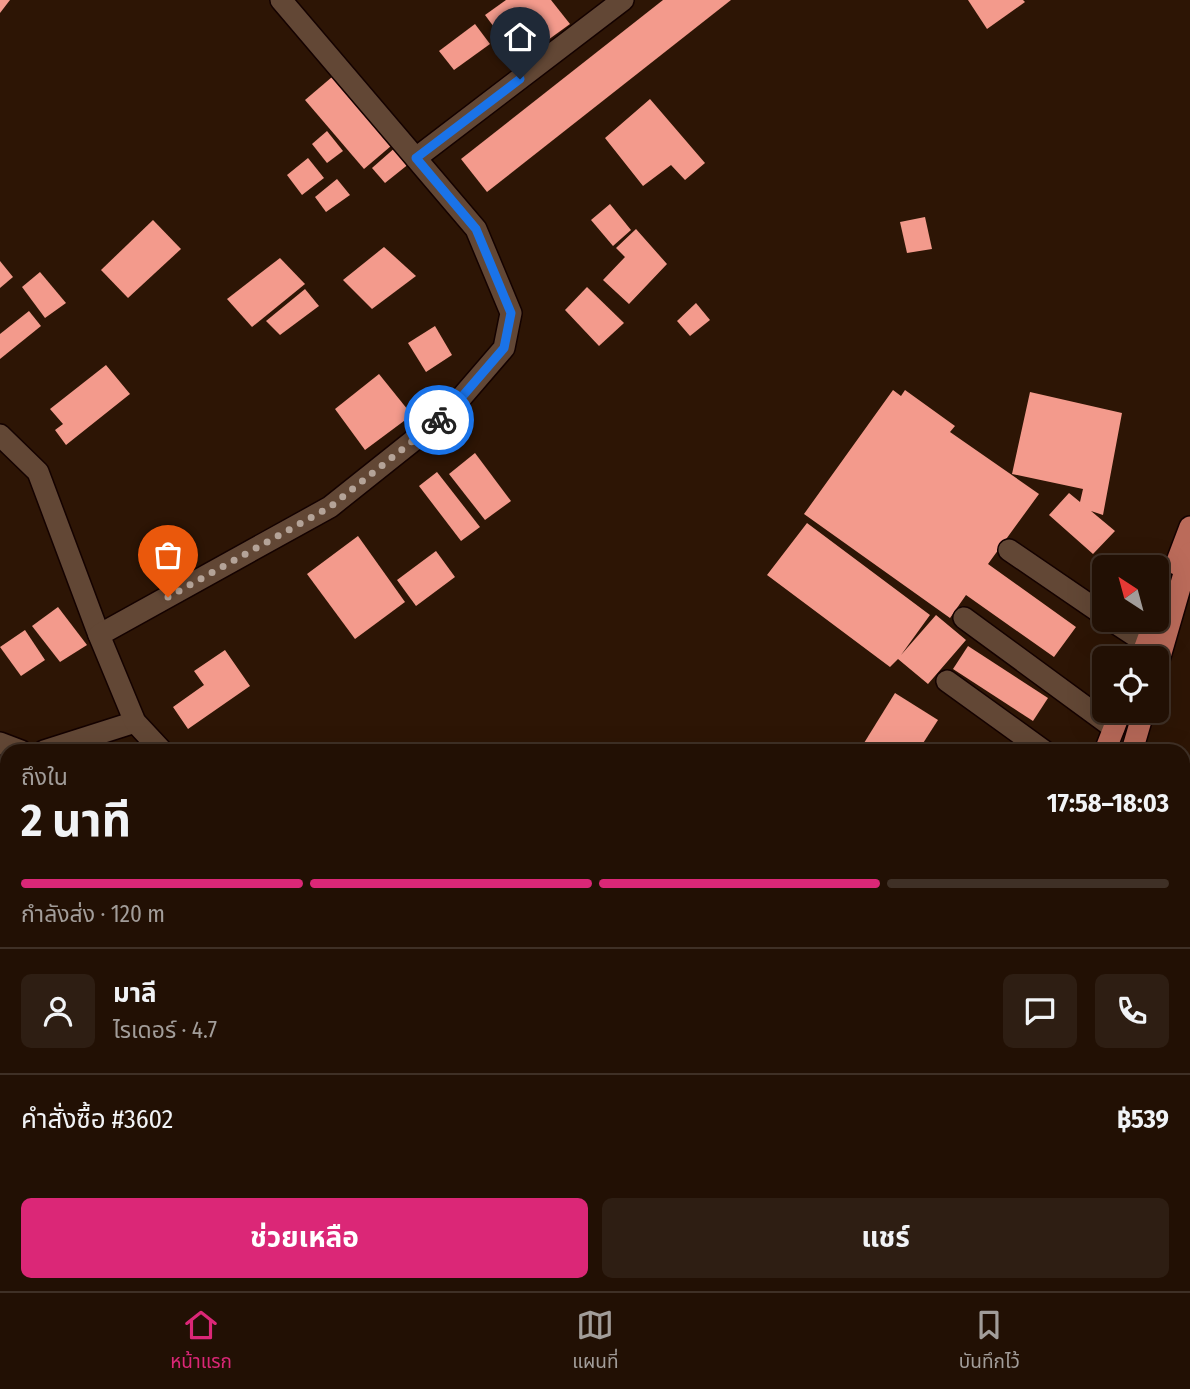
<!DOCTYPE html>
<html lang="th">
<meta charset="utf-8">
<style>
:root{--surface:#221004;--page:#2e1e13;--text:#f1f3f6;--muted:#a29d9a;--line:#3f3026;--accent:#db2777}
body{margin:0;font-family:"Fira Sans Condensed","Noto Sans Thai",sans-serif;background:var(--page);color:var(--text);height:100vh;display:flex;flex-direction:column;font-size:26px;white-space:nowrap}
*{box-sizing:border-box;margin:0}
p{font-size:23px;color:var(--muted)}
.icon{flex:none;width:38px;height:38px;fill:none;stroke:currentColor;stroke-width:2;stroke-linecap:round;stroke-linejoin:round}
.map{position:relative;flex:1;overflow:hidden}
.panel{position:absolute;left:0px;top:744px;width:1190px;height:548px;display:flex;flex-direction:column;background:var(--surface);border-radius:21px 21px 0 0;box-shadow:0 7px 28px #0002,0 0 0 2px var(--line)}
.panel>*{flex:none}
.needle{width:46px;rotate:324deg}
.controls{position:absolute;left:1092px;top:555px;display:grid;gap:14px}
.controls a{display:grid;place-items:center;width:77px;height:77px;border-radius:10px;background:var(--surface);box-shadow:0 7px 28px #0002,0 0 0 2px var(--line);font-size:35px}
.pin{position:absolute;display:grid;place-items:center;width:60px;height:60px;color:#fff;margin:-72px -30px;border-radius:50% 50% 50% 0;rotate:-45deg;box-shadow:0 0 7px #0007}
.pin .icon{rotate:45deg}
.courier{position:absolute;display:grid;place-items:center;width:70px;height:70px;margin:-35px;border:5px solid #1a73e8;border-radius:50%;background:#fff;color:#222;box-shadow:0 2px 9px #0007}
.overview em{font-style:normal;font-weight:700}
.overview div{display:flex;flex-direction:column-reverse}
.overview{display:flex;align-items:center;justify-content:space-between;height:119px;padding:0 21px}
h1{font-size:46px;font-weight:700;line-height:52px}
.bar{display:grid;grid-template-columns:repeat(4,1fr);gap:10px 7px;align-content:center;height:84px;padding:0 21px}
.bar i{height:9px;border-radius:5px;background:var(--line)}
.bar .active{background:var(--accent)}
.bar p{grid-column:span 4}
.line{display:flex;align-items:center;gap:18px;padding:0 21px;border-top:2px solid var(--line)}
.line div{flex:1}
.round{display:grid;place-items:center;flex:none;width:74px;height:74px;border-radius:10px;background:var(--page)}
.cta{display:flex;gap:14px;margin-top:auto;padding:14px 21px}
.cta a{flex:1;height:80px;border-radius:10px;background:var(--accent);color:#fff;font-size:28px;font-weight:700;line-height:80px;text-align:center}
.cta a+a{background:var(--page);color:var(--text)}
.tabs{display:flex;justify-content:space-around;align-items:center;height:98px;border-top:2px solid var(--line);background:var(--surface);font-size:19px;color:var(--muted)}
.tabs a{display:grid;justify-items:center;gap:4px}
.tabs .active{color:var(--accent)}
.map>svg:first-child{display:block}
.building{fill:#f39a8c}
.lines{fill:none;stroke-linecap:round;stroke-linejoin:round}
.minor-casing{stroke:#140200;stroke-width:24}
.major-casing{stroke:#140200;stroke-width:24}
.minor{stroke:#624735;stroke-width:21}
.major{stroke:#bb6b5a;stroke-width:21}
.done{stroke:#b4a398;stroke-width:7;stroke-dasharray:0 12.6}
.route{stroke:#1a73e8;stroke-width:9}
</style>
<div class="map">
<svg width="1190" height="1291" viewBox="0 0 1190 1291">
<rect width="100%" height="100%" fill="#2d1505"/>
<g class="building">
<polygon points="0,0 10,0 0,13"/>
<polygon points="506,0 551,0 570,24 519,61 485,15"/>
<polygon points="663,0 731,0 487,192 461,159"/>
<polygon points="968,0 1023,0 1025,2 987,29"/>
<polygon points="475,24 490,44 454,70 439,51"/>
<polygon points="332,77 391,146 364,169 305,100"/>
<polygon points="650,99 705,163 685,180 671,165 643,186 605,138"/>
<polygon points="327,131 343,151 327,163 312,144"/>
<polygon points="397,146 410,163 385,183 372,168"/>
<polygon points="308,158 324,178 302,195 287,175"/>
<polygon points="337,179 350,195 326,212 315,197"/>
<polygon points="610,204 631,230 613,246 591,220"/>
<polygon points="925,217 932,249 907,253 900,222"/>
<polygon points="153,220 181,249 128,298 101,270"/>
<polygon points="636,229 667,264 629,304 603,280 625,257 616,248"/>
<polygon points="384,247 416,276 372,309 343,280"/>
<polygon points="280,258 305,284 252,327 227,299"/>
<polygon points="0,261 13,277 0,288"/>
<polygon points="40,272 66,303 45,318 22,287"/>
<polygon points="587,287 624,323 599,346 565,310"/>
<polygon points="305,289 319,306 280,335 266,321"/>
<polygon points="696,303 710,320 690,336 677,321"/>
<polygon points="29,311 41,326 0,359 0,334"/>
<polygon points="435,326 452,355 426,372 408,343"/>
<polygon points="106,365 130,394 66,445 55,430 63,424 50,409"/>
<polygon points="379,374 412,415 365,450 335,409"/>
<polygon points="893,390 901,396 905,390 955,426 950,432 1039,494 988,564 1076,627 1054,657 966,595 950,618 804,514"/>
<polygon points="1030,392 1122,413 1103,515 1091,511 1115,531 1093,554 1049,515 1069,493 1080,502 1083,489 1012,474"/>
<polygon points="475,453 511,501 485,520 449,474"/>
<polygon points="437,472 480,527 461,541 419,486"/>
<polygon points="807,523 930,615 901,655 936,615 966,640 928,684 898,659 890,667 767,575"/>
<polygon points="358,536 405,602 355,639 307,574"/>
<polygon points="436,551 455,577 416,606 397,580"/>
<polygon points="58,607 87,645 60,662 32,626"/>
<polygon points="25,630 45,660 21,676 0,647"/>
<polygon points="968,646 1048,698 1033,721 953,669"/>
<polygon points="225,650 250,686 188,729 173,707 204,685 194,671"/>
<polygon points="895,693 938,720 918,751 877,751 864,743"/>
<polygon points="0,930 7,941 7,978 0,983"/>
<polygon points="0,1080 7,1091 7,1116 0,1120"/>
<polygon points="0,1154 7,1165 7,1184 0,1188"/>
<polygon points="206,1284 271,1284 277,1288 274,1291 201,1291"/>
<polygon points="700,1284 833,1284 826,1291 693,1291"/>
</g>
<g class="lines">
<defs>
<g id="minor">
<polyline points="416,158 623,0"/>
<polyline points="0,435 38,472 99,635"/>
<polyline points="1009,550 1104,615"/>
<polyline points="964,618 1114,728"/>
<polyline points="1111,620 1146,643"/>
<polyline points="947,681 1044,751"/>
<polyline points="0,743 21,751"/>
<polyline points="44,751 135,722"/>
<polyline points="162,751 135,722 99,635 330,507 448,413 504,348 511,313 476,229 281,0"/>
<polyline points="0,1009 7,1004"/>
<polyline points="0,1053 7,1061"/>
<polyline points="0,1240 7,1235"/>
<polyline points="665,1284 671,1291"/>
</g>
<g id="major">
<polyline points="1176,564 1190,527"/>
<polyline points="1141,658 1155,620"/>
<polyline points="1157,667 1190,553"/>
<polyline points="1105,751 1121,710"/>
<polyline points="1132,751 1144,710"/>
<polyline points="1183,932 1190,908"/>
<polyline points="1183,1116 1190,1082"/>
<polyline points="909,1291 911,1284"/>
<polyline points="979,1291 980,1284"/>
<polyline points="1078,1291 1080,1284"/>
<polyline points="1143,1291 1145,1284"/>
</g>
</defs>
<use href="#minor" class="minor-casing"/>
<use href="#major" class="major-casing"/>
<use href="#minor" class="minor"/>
<use href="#major" class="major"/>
</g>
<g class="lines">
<polyline class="done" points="168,597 330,507 439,420"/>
<polyline class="route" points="439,420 448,413 504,348 511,313 476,229 416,158 520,79"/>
</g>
</svg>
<div class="controls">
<a><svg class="needle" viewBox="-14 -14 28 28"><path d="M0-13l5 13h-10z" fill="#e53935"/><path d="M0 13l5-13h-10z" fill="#a29d9a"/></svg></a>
<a><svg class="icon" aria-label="locate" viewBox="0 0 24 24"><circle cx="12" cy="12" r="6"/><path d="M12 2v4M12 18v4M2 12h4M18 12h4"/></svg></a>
</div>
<div class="pin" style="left:168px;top:597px;background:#ea580c"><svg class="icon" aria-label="bag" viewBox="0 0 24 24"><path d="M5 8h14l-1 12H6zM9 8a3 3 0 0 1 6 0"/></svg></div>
<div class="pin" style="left:520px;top:79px;background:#1f2937"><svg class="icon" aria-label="home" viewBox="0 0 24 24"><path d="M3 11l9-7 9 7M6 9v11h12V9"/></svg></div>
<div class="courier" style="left:439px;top:420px"><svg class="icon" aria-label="bike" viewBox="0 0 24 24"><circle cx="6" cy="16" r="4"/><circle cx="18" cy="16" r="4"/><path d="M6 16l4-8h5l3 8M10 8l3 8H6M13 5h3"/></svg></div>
<section class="panel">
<div class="overview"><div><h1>2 นาที</h1><p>ถึงใน</p></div><em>17:58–18:03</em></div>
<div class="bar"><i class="active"></i><i class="active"></i><i class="active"></i><i></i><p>กำลังส่ง · 120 m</p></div>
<div class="line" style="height:126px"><a class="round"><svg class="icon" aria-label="person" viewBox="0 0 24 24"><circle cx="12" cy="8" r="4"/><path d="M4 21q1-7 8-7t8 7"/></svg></a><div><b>มาลี</b><p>ไรเดอร์ · 4.7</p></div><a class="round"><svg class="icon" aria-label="chat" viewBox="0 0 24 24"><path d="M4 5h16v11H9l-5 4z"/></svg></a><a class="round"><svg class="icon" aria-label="phone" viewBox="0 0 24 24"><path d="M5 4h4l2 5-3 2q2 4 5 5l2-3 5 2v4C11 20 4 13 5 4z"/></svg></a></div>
<div class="line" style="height:91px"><div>คำสั่งซื้อ #3602</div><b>฿539</b></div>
<div class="cta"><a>ช่วยเหลือ</a><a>แชร์</a></div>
</section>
</div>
<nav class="tabs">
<a class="active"><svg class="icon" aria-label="home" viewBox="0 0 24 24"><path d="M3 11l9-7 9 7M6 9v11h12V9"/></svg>หน้าแรก</a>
<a><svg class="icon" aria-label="map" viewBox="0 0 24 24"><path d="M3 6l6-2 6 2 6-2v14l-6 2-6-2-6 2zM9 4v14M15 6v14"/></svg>แผนที่</a>
<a><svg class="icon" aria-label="saved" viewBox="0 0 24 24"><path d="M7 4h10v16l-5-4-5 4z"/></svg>บันทึกไว้</a>
</nav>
